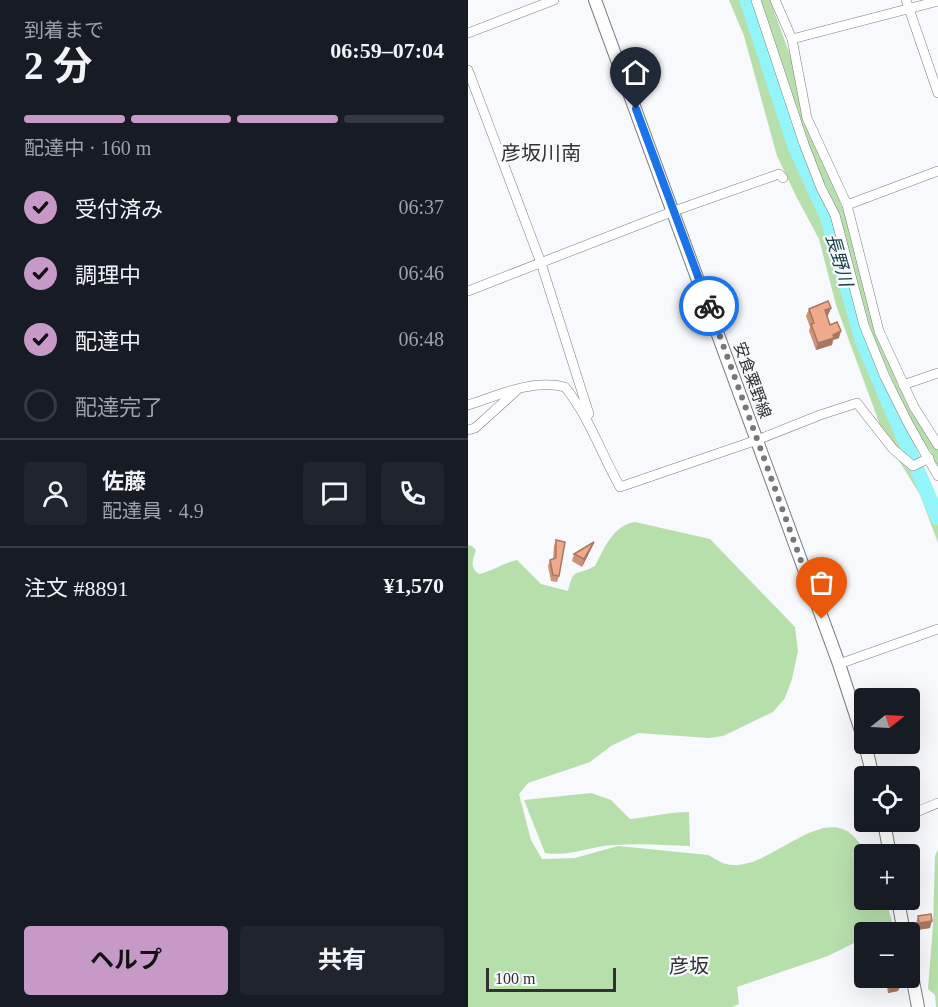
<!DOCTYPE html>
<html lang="ja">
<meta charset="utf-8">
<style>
:root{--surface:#171b24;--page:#20242c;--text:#f1f3f6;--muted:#9ea1a6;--line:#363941;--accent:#c799c7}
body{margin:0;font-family:"Times New Roman","Noto Sans JP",serif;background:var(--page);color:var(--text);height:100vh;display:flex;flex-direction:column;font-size:22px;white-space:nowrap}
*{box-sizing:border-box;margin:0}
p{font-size:20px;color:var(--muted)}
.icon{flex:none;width:33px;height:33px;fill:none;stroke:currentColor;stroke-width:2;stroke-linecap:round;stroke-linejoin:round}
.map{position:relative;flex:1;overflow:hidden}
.side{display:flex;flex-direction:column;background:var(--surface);width:468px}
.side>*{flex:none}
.needle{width:39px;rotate:72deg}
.controls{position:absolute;left:386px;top:688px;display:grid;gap:12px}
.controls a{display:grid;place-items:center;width:66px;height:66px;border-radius:6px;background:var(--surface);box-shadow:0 6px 24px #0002;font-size:30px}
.scale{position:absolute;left:18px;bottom:15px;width:130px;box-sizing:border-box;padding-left:6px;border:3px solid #313133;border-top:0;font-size:16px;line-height:21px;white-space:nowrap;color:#313133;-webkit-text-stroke:4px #f7f9fc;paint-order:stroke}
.pin{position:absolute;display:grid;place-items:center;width:51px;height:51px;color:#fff;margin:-62px -26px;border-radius:50% 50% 50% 0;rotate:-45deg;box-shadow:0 0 6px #0007}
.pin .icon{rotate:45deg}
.courier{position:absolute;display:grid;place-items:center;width:60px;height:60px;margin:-30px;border:4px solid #1a73e8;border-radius:50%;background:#fff;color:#222;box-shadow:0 2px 8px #0007}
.overview em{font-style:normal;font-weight:700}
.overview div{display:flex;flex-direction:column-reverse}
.overview{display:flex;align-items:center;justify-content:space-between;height:102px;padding:0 24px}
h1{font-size:39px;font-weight:700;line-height:45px}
.bar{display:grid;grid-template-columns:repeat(4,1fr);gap:9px 6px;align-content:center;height:72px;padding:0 24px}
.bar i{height:8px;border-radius:4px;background:var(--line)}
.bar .selected{background:var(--accent)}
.bar p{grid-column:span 4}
.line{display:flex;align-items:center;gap:15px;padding:0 24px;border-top:2px solid var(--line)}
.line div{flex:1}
.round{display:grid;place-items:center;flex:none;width:63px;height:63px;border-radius:6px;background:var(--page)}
ol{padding:0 24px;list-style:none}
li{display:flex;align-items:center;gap:18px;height:66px}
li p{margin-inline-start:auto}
li .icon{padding:6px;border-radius:50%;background:var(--accent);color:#111;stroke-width:4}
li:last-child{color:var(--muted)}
li i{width:33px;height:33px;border:3px solid var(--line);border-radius:50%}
.cta{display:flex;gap:12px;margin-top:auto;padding:12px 24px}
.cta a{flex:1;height:69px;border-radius:6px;background:var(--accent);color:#111;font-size:24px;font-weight:700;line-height:69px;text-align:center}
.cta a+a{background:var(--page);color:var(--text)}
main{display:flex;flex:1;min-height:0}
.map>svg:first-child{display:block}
.green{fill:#b7dfac}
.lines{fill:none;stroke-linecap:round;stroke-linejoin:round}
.river{stroke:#93f5f9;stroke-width:15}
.minor-casing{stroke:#7b7d7f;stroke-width:10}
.major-casing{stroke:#7b7d7f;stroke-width:14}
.minor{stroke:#fff;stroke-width:9}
.major{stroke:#fff;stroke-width:12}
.wall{fill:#ce9278}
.shaded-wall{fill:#a87761}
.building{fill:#f0aa8b;stroke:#a87761;stroke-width:1.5}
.done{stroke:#767779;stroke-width:6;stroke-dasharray:0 10.8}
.route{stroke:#1a73e8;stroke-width:8}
.labels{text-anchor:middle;stroke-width:4.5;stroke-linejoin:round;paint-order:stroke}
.street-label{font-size:16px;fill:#313133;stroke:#f7f9fc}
.water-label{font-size:18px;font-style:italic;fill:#144244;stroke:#f7f9fc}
.quarter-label{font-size:20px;fill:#313133;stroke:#f7f9fc}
</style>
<main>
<section class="side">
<div class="overview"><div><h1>2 分</h1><p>到着まで</p></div><em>06:59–07:04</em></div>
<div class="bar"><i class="selected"></i><i class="selected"></i><i class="selected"></i><i></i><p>配達中 · 160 m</p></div>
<ol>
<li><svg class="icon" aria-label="check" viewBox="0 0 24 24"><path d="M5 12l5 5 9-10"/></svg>受付済み<p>06:37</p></li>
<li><svg class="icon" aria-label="check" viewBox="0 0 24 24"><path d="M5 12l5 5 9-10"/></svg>調理中<p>06:46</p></li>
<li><svg class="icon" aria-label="check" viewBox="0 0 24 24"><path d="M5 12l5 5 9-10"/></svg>配達中<p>06:48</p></li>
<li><i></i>配達完了</li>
</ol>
<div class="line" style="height:108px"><a class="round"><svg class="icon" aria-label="person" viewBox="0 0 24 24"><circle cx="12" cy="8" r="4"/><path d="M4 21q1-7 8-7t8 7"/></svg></a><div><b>佐藤</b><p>配達員 · 4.9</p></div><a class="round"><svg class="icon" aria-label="chat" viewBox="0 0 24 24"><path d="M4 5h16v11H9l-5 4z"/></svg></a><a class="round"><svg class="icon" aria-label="phone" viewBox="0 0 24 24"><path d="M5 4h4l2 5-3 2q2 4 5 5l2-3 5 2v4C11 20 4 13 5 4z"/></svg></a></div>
<div class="line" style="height:78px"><div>注文 #8891</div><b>¥1,570</b></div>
<div class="cta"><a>ヘルプ</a><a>共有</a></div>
</section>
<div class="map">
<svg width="470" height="1007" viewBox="0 0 470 1007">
<rect width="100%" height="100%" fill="#f7f9fc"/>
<g class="green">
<polygon points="261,0 277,0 325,152 355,217 383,315 400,362 425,422 462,485 470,508 470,543 452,495 416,436 368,305 351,239 329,198 309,156 276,36"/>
<polygon points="292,0 302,0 322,55 335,109 355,155 387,243 405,326 439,404 470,450 470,468 463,452 450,436 399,325 370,212 346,161"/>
<path d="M 167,522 L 242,539 L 327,627 L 330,651 L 324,679 L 317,698 L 305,712 L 255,736 L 241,738 L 170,733 L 143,746 L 122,762 L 60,783 L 51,794 L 63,840 L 74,859 L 107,858 L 150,846 L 240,855 C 249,860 256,865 266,865 C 311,866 367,787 398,855 L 396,855 L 396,900 L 418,900 L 425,926 L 423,932 L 396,933 L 396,938 L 360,956 L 269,987 L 271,1004 L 264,1007 L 0,1007 L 0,545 L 4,546 L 8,550 C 5,560 1,567 11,574 C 25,571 35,563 49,560 L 73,584 L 100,591 C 106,566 107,577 127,566 C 136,549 145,525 167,522 Z"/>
<path d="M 123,793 L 143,800 L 162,819 C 182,817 201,812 221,812 L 222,846 C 197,845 171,843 147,845 C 120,846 105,857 77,853 L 56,800 Z"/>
<polygon points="470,849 470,1007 468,1007 467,995 460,989 465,925 467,856"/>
</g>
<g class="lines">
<polyline class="river" points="279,0 327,147 359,216 394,340 470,518"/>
<defs>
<g id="minor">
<polyline points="288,0 336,144 353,188 367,215 396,325 417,377 441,425 470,476"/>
<polyline points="307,0 324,39 339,118 379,205 411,331 446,407 470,445"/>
<polyline points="438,0 470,93"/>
<polyline points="0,33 86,0"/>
<polyline points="324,39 470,1"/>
<polyline points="0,70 73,263 121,414"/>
<polyline points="379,205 470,171"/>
<polyline points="0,291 206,211 311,174 315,178"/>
<polyline points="435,385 470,373"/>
<path d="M 0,405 C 31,395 64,379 97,387 C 121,417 133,453 152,487 L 289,440 L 352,415 L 389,403 L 425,449 L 445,466 L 461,458"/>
<polyline points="0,430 7,428 48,391"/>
<polyline points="371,664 470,629"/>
<polyline points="441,815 470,803"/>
</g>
<g id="major">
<polyline points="127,0 371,664 396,740"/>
<polyline points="397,744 405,777"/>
<polyline points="416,822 422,855"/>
<polyline points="430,900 436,933"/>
<polyline points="441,960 450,1007"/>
</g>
</defs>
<use href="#minor" class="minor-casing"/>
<use href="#major" class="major-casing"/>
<use href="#minor" class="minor"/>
<use href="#major" class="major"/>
</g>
<g class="wall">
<polygon points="363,308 360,315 358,316 362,325 371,338 365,340 364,345 348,350 341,331 342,327 338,316 341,309"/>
<polygon points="88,540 91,576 89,582 83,581 80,566 82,560 85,559 86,546"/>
<polygon points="126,542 123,549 114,567 104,561 106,554"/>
<polygon points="450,916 462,928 449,930 448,923"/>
<polygon points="417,978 430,978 430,991 420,993"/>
</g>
<g class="shaded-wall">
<polygon points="363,308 360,315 354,317 357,310"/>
<polygon points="373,331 371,338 365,340 364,345 348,350 350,343 365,335"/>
<polygon points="126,542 123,549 114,567 116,559"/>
<polygon points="464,921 462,928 449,930 451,923"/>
<polygon points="432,987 430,991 420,993 421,989"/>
</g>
<g class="building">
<polygon points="360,301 363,308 357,310 362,325 369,322 373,331 365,335 366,338 350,343 343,324 346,323 341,309"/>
<polygon points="88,540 97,542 91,576 85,575 82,560 88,558"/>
<polygon points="126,542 116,559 106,554"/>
<polygon points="463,914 464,921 451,923 450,916"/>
<polygon points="419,978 430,978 432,987 421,989"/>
</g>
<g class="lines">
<polyline class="done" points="241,306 354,619"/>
<polyline class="route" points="168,109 241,306"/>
</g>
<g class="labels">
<g class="street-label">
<text transform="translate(285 380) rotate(70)" y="6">安食粟野線</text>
</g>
<g class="water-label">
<text transform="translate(371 260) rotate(74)" y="6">長野川</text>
</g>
<g class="quarter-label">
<text x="73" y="160">彦坂川南</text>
<text x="221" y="973">彦坂</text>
</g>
</g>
</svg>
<div class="controls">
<a><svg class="needle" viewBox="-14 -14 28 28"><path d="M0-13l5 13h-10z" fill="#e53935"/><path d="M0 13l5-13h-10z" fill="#9ea1a6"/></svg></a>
<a><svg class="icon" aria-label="locate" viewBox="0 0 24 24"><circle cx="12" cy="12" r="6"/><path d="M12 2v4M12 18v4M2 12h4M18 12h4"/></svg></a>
<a>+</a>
<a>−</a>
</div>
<div class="scale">100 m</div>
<div class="pin" style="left:354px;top:619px;background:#ea580c"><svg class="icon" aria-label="bag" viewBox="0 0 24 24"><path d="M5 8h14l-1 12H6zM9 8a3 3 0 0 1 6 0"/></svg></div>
<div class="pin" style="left:168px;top:109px;background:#1f2937"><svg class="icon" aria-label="home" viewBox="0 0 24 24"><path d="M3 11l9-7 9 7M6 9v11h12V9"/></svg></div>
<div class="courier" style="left:241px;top:306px"><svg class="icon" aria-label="bike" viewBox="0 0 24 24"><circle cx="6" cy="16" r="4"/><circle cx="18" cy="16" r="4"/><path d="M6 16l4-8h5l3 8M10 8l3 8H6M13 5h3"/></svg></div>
</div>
</main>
